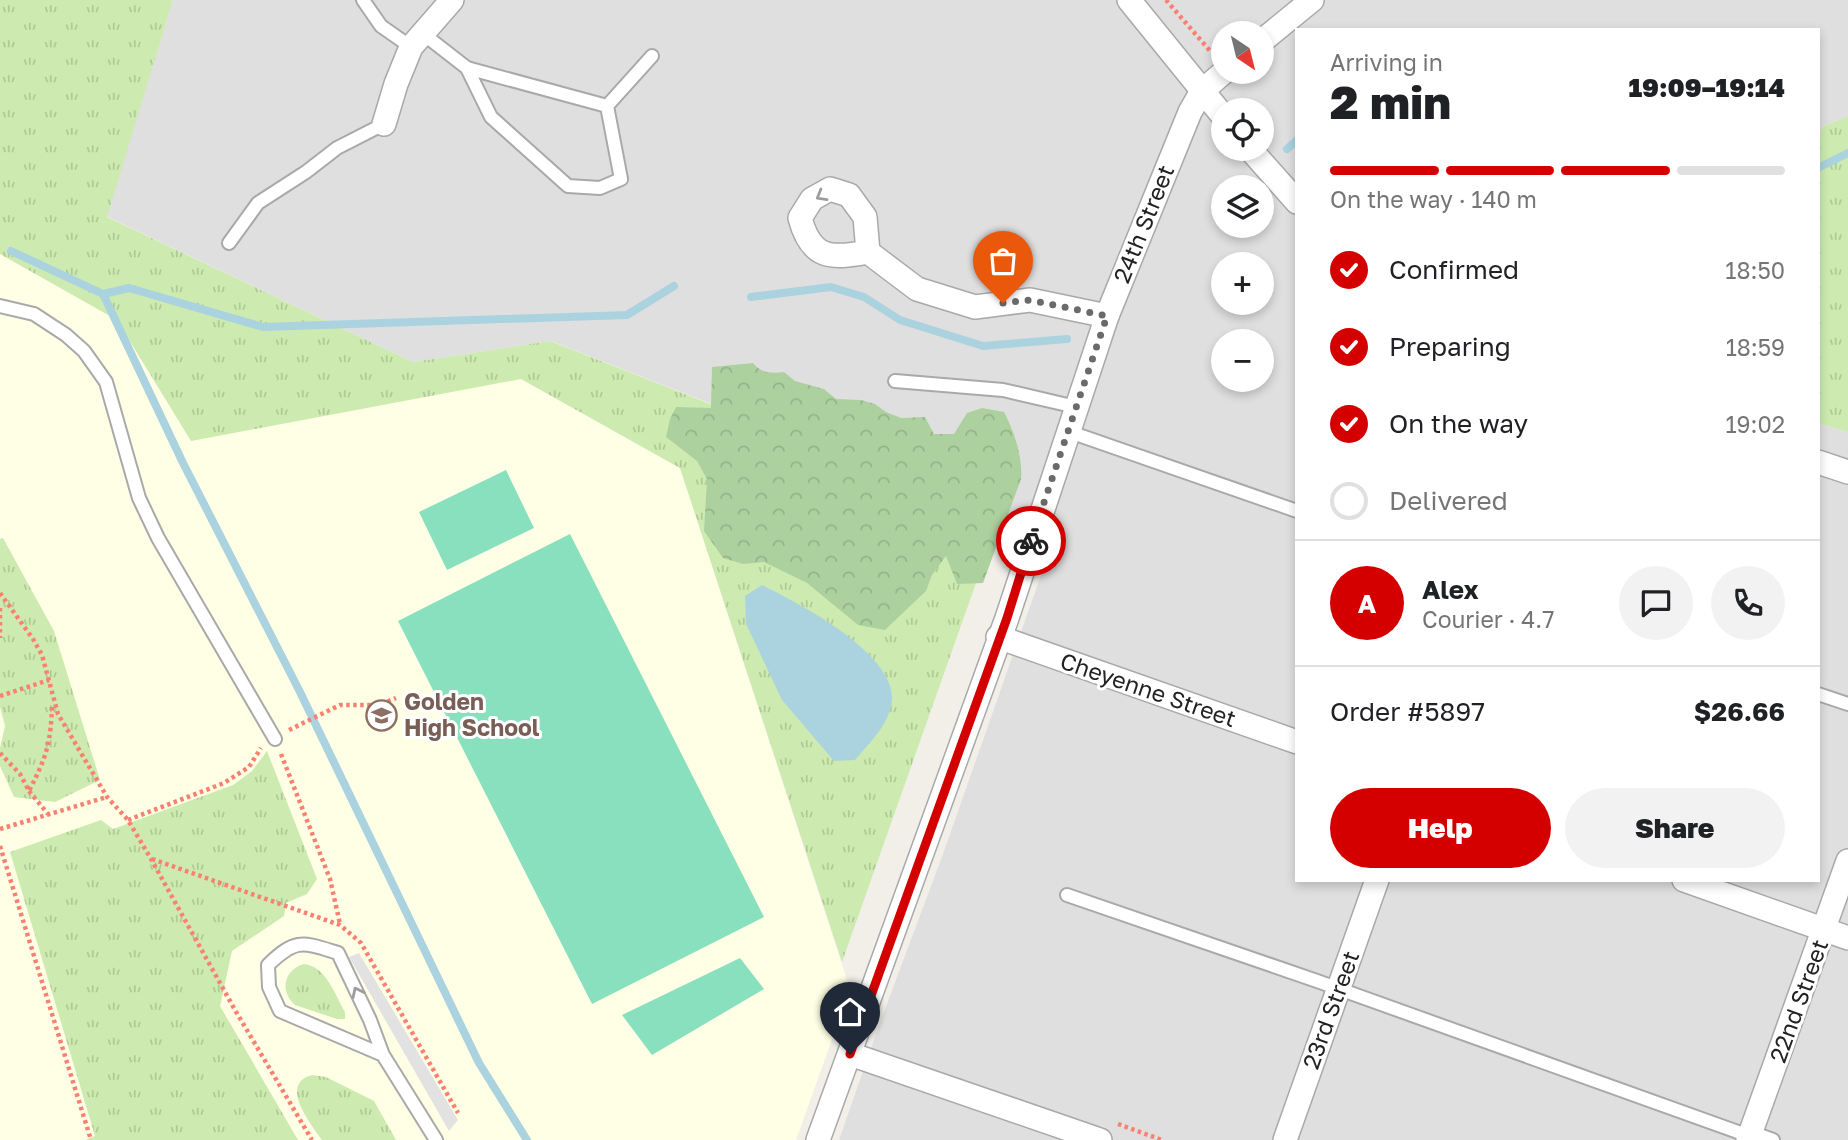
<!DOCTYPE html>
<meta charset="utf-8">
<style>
:root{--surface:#fff;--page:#f2f2f2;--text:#202124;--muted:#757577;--line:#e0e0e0;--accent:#d40000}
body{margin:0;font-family:"Golos Text",sans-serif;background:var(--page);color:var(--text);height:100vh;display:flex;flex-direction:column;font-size:26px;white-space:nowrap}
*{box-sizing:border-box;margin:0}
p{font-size:23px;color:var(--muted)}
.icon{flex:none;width:38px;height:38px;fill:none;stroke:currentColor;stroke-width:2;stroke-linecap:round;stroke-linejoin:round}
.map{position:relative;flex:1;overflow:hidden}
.drawer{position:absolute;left:1295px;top:28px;width:525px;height:854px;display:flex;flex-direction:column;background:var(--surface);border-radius:0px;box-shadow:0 4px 10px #0003}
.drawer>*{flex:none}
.needle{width:46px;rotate:145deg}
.tools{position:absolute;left:1211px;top:21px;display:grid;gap:14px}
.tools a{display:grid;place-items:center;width:63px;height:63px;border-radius:50%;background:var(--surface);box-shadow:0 4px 10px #0003;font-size:35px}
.pin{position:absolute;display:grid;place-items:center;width:60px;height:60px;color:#fff;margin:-72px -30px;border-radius:50% 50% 50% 0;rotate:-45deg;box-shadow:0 0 7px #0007}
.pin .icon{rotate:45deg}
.courier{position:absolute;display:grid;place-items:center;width:70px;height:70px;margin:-35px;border:5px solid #d40000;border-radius:50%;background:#fff;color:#222;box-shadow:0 2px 9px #0007}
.overview em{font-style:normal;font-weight:800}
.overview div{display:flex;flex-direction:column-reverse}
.overview{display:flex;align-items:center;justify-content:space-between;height:119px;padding:0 35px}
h1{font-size:46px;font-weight:800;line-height:52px}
.bar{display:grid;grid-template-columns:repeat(4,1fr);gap:10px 7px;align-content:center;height:84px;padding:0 35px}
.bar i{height:9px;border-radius:5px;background:var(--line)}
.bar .active{background:var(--accent)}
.bar p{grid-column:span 4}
.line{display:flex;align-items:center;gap:18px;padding:0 35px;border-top:2px solid var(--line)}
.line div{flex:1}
.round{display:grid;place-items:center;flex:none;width:74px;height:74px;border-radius:37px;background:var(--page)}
ol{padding:0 35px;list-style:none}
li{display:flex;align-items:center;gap:21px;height:77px}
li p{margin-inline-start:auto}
li .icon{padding:7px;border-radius:50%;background:var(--accent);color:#fff;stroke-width:4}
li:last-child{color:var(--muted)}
li i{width:38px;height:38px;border:4px solid var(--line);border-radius:50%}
.primary-button{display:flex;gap:14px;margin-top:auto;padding:14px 35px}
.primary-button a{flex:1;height:80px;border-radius:42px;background:var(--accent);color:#fff;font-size:28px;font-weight:800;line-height:80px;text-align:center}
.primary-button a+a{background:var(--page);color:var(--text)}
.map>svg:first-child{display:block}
.residential{fill:#e0dfdf;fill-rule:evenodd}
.education{fill:#ffffe5}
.grass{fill:url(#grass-tufts)}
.forest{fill:url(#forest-crowns)}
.pitch{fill:#88e0be}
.parking{fill:#e2e2e2}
.water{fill:#aad3df}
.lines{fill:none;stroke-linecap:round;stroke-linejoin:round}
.stream{stroke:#aad3df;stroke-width:8}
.service-casing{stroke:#a9a9a9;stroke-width:16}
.minor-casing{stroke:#a9a9a9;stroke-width:26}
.path{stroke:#fa8072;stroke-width:4.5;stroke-dasharray:3.5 3.5;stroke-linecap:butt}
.service{stroke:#fff;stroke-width:12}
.minor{stroke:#fff;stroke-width:23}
.oneway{stroke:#9c9c9c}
.done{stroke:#6b6a68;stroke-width:7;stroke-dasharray:0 12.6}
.route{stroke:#d40000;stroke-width:9}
.labels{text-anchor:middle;stroke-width:6;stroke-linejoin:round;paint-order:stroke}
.street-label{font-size:23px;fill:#222;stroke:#fff}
.education-label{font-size:23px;font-weight:bold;fill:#785e54;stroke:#fff;text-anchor:start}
</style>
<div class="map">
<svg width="1848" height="1140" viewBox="0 0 1848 1140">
<defs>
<pattern id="grass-tufts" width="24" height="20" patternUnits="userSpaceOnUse" patternTransform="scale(1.75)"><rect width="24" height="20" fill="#cdebb0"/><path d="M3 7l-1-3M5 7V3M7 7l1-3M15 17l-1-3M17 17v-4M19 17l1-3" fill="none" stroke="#b0c997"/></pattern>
<pattern id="forest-crowns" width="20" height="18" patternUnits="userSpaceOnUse" patternTransform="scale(1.75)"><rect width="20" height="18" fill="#add19e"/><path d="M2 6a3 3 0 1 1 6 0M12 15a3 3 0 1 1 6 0" fill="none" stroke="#95b388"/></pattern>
</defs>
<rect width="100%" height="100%" fill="#f2efe9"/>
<path class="residential" d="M 173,0 L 1848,0 L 1848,116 L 1824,126 L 1818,134 L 1818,30 L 1297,30 L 1297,880 L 1818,880 L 1818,423 L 1848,432 L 1848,1140 L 839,1140 L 882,1017 L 943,854 L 1054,538 L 551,341 L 413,362 L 106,216 ZM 1223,33 L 1262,33 L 1262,72 L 1223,72 ZM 1223,110 L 1262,110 L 1262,149 L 1223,149 ZM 1223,187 L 1262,187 L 1262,226 L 1223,226 ZM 1223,264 L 1262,264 L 1262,303 L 1223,303 ZM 1223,341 L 1262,341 L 1262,380 L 1223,380 Z"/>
<polygon class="education" points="0,248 117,320 191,441 417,393 521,379 680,468 850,989 796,1140 0,1140"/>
<g class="grass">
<polygon points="0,0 173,0 107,217 413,362 550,341 999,518 842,962 680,468 521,379 191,441 117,320 0,254"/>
<polygon points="1848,116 1848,432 1818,423 1818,134 1824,126"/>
<polygon points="3,538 54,631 100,780 55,802 14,797 0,766 0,748 5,726 0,707 0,539"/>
<polygon points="267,751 317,879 307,894 286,903 284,916 232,951 220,1006 298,1140 85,1140 95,1136 10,852 101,820 113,829 233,785 252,771"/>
<path d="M 304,964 C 326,966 335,995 345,1012 L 345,1019 L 337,1019 L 295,1005 C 279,991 284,970 304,964 Z"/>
<path d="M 312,1075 L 326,1077 L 374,1101 L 396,1140 L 322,1140 C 311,1124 278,1084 312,1075 Z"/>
</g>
<path class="forest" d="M 753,363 C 761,373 771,374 784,372 L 795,381 L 824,389 L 836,399 L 861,400 L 875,404 L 886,412 L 901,418 L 925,417 L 934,434 L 954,434 L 967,413 L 982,408 L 1004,412 C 1014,431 1023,457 1021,479 L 983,583 L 957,584 L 946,556 L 932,575 L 926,591 L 885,630 L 858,625 L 807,583 L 764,562 L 743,564 L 723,558 L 704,531 L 707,479 L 697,461 L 666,437 L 670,419 L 676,407 L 711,408 L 712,367 Z"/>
<g class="pitch">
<polygon points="506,470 534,528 447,570 419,512"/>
<polygon points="570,534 764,917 592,1004 398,621"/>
<polygon points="740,958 764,989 652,1055 622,1015"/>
</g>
<polygon class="parking" points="359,953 458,1120 449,1131 349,957"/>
<path class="water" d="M 762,585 C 798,603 896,653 892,701 C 889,725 870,742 855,760 L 834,761 L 782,700 L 746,624 L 745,596 Z"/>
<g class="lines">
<g class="stream">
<polyline points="1287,149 1297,140"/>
<polyline points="1818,168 1848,153"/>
<polyline points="11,251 103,294 183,463 299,690 479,1063 527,1140"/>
<polyline points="103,294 129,288 263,327 627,315 674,286"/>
<polyline points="751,297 831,287 864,297 900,320 983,346 1067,339"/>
</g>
<defs>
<g id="service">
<polyline points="363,0 381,26 411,47"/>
<polyline points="422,33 467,68 491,117 568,186 600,188 621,179 607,106 652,56"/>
<polyline points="467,68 607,106"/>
<polyline points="229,243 258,203 306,172 337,148 384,124"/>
<polyline points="0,306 34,314 66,335 84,351 106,382 139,498 158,538 275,739"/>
<polyline points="895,381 1003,390 1076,407"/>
<polyline points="1067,431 1297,511"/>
<polyline points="1818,694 1848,704"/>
<polyline points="1067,895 1317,981 1749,1136"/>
<path d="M 383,1055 L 280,1011 L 269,987 L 268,965 C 296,938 302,942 338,953 L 370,1020 L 383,1055 L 436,1140"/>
<polyline points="1751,1132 1773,1140"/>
</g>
<g id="minor">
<polyline points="1129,0 1223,116"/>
<polyline points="1262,41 1312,0"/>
<polyline points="384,124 396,84 411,47 452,0"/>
<polyline points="1250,149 1297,202"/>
<path d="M 868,252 C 830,259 811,259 800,218 L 812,199 L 830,189 L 849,195 L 865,217 L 868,252 L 917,289 L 975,307 L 1030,300 L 1107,316"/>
<polyline points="1818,462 1848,472"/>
<polyline points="998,637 1297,742"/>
<polyline points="1684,880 1848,938"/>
<polyline points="850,1054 1100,1140"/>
<polyline points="818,1140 1007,618 1107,316 1190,112 1202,91 1224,72"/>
<polyline points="1285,1140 1377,880"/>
<polyline points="1748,1140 1848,861"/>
</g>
</defs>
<use href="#service" class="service-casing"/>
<use href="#minor" class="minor-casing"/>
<g class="path">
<polyline points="1166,0 1211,52"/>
<polyline points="0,593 33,639 42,655 58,714 107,797 128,820 151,859 235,1010 312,1140"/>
<polyline points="0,608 0,638"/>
<polyline points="0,696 49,680"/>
<polyline points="289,730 340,705 379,705 396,698"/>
<path d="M 0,753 L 20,774 L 29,791 C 47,756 51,742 52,704"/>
<polyline points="281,754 330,879 340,924"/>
<polyline points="29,791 48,814"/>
<polyline points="128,820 224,783 249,767 261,748"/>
<polyline points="0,829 107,797"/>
<polyline points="0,846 91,1140"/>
<polyline points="152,859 340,925 361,943 458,1113"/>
<polyline points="1118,1124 1162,1140"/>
</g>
<use href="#service" class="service"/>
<use href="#minor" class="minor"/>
</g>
<defs><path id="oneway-chevron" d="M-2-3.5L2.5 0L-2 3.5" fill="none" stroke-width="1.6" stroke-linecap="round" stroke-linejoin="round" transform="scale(1.75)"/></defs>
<g class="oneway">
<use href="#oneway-chevron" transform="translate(821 196) rotate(150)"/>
<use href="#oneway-chevron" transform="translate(357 992) rotate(-116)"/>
</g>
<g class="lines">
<polyline class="done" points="1003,303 1030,300 1107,316 1031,541"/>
<polyline class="route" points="850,1054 1007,618 1031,541"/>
</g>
<defs>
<symbol id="school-ring" viewBox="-11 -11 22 22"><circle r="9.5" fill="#fff" stroke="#8d6e63" stroke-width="1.5"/><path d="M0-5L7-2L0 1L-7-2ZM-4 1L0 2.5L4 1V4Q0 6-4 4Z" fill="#8d6e63"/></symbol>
</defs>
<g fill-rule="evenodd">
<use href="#school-ring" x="364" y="698" width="35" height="35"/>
</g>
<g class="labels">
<g class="street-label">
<text transform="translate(1144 224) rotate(-68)" y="8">24th Street</text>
<text transform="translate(1148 690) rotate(19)" y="8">Cheyenne Street</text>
<text transform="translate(1799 1001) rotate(-70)" y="8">22nd Street</text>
<text transform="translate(1331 1010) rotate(-70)" y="8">23rd Street</text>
</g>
<g class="education-label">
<text x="404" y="710">Golden<tspan x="404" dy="26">High School</tspan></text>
</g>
</g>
</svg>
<div class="tools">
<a><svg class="needle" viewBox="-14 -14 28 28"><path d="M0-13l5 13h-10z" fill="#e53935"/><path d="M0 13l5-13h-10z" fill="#757577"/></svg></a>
<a><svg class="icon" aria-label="locate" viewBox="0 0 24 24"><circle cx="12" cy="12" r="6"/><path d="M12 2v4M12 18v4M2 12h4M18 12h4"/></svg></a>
<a><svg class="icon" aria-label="layers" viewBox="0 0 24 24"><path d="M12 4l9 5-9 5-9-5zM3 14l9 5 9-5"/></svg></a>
<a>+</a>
<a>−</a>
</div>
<div class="pin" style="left:1003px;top:303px;background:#ea580c"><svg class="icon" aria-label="bag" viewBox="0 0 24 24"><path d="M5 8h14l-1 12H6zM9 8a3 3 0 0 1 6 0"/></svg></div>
<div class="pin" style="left:850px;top:1054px;background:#1f2937"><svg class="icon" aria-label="home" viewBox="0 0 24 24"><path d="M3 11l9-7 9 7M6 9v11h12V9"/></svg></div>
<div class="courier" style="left:1031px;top:541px"><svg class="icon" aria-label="bike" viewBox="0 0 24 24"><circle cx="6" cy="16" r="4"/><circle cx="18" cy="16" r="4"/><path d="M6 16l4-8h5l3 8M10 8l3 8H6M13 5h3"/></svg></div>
<section class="drawer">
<div class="overview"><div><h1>2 min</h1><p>Arriving in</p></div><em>19:09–19:14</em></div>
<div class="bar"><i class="active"></i><i class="active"></i><i class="active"></i><i></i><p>On the way · 140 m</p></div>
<ol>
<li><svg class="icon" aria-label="check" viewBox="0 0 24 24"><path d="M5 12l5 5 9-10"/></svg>Confirmed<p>18:50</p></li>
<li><svg class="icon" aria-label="check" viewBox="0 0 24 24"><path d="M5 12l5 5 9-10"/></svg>Preparing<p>18:59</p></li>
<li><svg class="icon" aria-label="check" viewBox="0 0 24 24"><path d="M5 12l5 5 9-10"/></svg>On the way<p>19:02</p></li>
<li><i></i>Delivered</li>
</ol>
<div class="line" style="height:126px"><b class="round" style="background:var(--accent);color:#fff">A</b><div><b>Alex</b><p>Courier · 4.7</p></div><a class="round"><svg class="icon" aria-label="chat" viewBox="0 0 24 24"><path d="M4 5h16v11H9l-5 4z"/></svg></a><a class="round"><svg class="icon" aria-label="phone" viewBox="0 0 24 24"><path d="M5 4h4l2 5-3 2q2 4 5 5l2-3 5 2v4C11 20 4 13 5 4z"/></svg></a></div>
<div class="line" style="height:91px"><div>Order #5897</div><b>$26.66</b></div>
<div class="primary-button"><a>Help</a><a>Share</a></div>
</section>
</div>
